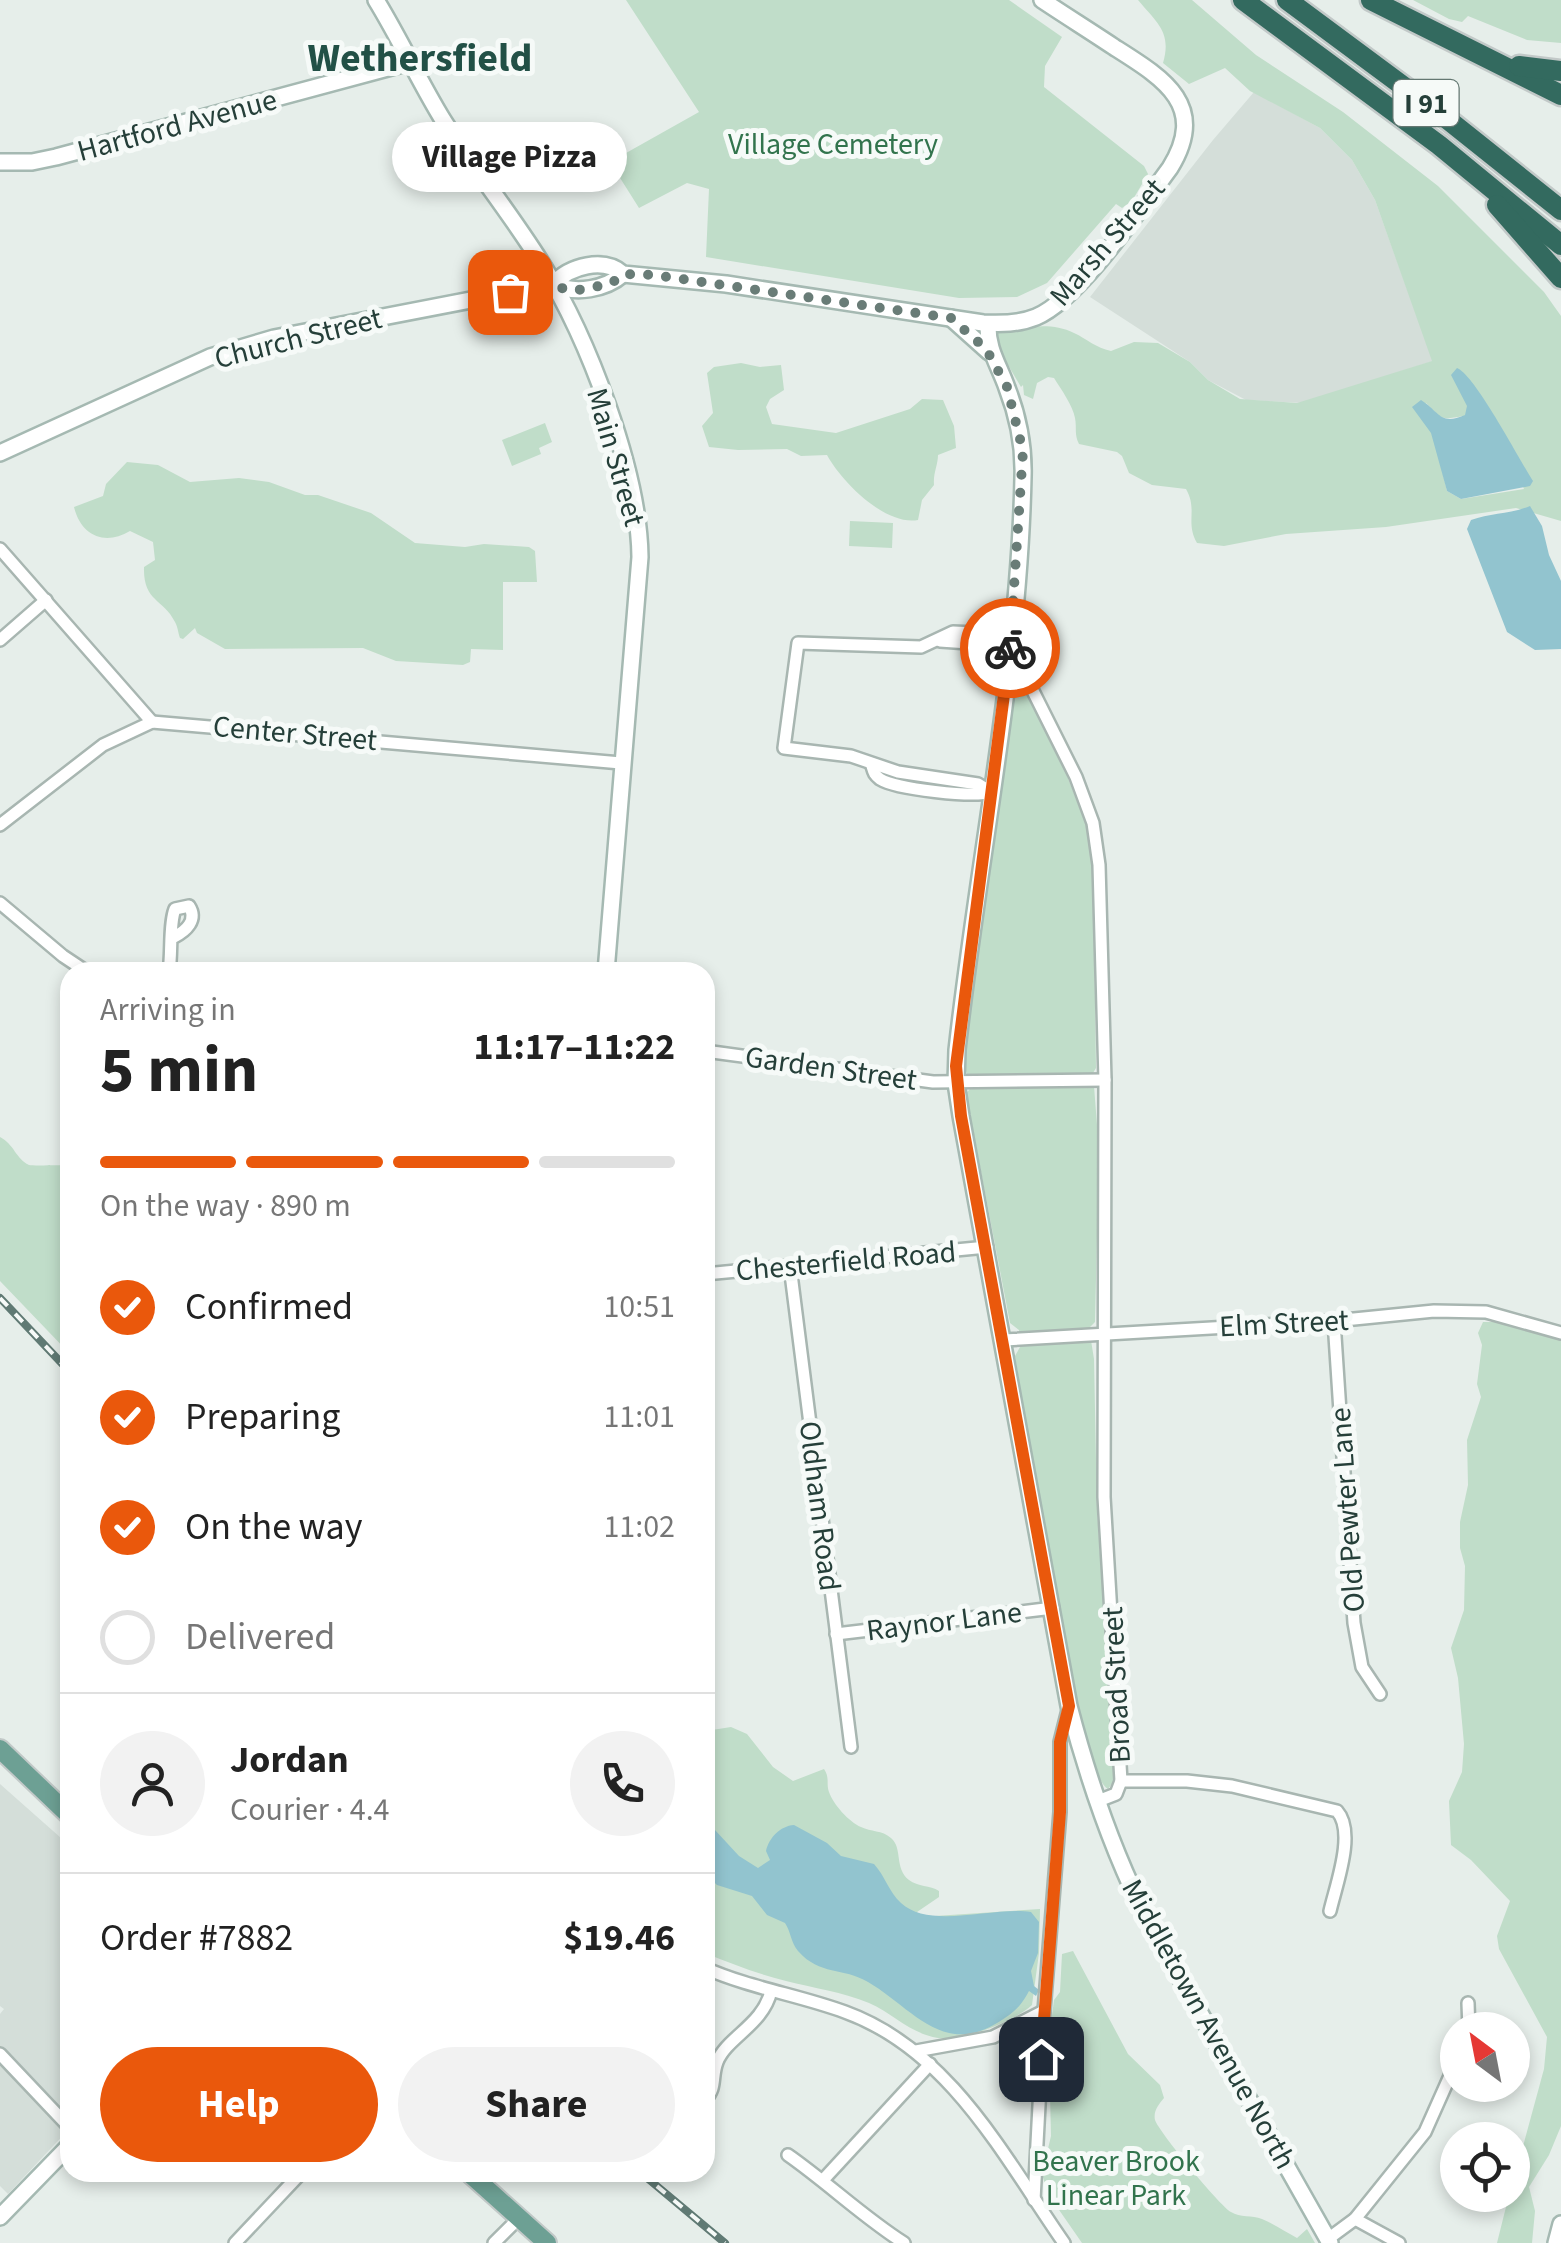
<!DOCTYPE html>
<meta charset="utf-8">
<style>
:root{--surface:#fff;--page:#f2f2f2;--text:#222;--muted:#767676;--line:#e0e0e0;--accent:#ea580c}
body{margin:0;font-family:"Source Sans 3",sans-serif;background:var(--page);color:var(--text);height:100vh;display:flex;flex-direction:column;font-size:38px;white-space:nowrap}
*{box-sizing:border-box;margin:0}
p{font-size:32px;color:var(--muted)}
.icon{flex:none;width:55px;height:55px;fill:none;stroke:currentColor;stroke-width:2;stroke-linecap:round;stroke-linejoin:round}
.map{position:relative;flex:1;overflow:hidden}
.details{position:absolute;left:60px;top:962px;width:655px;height:1220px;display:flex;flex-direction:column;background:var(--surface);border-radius:30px;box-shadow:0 5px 15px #0003}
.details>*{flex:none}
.needle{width:65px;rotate:328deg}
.tools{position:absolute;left:1440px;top:2012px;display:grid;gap:20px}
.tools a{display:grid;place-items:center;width:90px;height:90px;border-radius:50%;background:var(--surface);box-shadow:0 5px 15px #0003;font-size:50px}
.pin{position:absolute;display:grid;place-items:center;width:85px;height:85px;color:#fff;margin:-42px;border-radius:20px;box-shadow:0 5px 15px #0006}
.courier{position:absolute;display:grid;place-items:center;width:100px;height:100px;margin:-50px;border:8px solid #ea580c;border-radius:50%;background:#fff;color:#222;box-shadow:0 2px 12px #0007}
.bubble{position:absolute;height:70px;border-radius:35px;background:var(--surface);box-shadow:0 5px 15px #0003;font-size:32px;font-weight:700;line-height:70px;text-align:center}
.headline em{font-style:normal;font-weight:700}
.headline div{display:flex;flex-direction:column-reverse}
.headline{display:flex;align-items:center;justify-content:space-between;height:170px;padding:0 40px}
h1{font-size:65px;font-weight:700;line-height:75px}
.bar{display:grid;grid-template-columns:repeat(4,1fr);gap:15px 10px;align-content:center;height:120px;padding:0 40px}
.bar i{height:12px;border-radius:8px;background:var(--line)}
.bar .selected{background:var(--accent)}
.bar p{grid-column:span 4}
.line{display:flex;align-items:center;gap:25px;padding:0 40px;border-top:2px solid var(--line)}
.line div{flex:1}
.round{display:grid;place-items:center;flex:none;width:105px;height:105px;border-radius:52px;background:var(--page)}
ol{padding:0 40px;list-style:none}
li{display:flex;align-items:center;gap:30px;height:110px}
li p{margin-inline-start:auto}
li .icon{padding:10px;border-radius:50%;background:var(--accent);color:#fff;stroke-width:4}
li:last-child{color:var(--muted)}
li i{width:55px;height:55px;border:5px solid var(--line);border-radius:50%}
.action{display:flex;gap:20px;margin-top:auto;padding:20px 40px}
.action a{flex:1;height:115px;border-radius:60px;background:var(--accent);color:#fff;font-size:40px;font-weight:700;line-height:115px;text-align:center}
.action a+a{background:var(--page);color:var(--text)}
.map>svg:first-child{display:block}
.built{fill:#d4ded9}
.green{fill:#c0ddc9;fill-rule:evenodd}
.water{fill:#92c4cf}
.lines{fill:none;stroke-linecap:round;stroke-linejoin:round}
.street-casing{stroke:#a8b6b1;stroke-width:16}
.secondary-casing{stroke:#a5b9b2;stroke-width:20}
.primary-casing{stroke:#c2c9c8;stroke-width:22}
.highway-casing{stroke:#c2c9c8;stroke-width:25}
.street{stroke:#fff;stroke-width:11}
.secondary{stroke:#fff;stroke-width:15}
.primary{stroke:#6da094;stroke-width:18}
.highway{stroke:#336a5f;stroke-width:20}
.rail-casing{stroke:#607a74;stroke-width:8}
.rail{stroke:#f6faf8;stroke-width:4;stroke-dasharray:11;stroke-linecap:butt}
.done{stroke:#697c77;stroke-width:10;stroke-dasharray:0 18}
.route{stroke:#ea580c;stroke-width:12}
.labels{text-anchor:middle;stroke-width:10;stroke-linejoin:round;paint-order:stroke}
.shield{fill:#f6faf8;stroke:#647772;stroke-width:2.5}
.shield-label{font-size:28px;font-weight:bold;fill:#253f39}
.street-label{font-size:30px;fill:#253f39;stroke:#f6faf8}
.park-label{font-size:30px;fill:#32744d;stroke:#f6faf8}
.district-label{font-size:40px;font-weight:bold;fill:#225046;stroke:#f6faf8}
</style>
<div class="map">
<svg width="1561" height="2243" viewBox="0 0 1561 2243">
<rect width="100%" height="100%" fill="#e6eeea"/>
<g class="built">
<polygon points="1254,92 1320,128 1352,160 1375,200 1433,361 1303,403 1246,400 1208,380 1190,362 1090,297 1213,140"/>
<polygon points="0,1784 70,1846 70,2128 8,2194 0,2186 0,2014 4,2009 0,2006"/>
</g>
<g class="green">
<polygon points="626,0 1009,0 1062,37 1045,66 1044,87 1144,166 1148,174 1132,201 1122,208 1116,204 1047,283 1017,297 959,298 706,257 709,189 687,183 639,208 610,162 699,112"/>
<path d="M 1138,0 L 1192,0 L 1256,55 L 1343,112 L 1438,186 L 1544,292 L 1561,316 L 1561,521 L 1516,508 L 1386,527 L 1286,534 L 1224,546 L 1197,543 C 1185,522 1198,510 1186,489 L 1152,485 L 1129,473 L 1122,456 L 1117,452 L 1079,444 C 1074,434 1077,429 1075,418 C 1073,406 1061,389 1054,378 L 1048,377 L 1037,383 L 1033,399 L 1024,395 L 1023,385 L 1021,387 L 994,341 L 1000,330 C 1026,328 1051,321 1074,333 C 1087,339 1096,348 1111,351 L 1134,342 L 1158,343 L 1190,362 L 1208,380 L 1240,399 L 1297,403 L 1432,361 L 1375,200 L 1352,160 L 1320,128 L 1250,91 L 1225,68 L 1189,84 L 1163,63 C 1172,32 1157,23 1138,0 ZM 1426,403 C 1443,420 1441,420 1463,416 C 1473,414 1487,421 1497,424 L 1524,489 L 1461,499 L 1447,491 Z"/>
<polygon points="1413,0 1561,0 1561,43 1527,40 1468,16 1462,22 1449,19"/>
<path d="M 741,363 L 760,367 L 781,365 L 784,390 L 770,399 L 766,407 L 772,424 L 836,433 L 910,409 L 922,399 L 943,400 L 954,426 L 956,448 L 938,455 C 938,465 933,473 934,485 L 922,500 L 918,520 C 885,526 841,481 827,455 L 801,456 L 787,449 L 738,450 L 709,447 L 702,426 L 713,413 L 707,373 L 714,367 Z"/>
<polygon points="545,423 552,442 539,448 541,454 512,466 502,440"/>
<path d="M 127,462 L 158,465 L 190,482 L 239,478 L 269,482 L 305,495 L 318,495 L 371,513 L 415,543 L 465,547 L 484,544 L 529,547 L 535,551 L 537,582 L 503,582 L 503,650 L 471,649 L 470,662 L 463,665 L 396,661 L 363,648 L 225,649 L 197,633 L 195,628 L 183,639 L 180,638 C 178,633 178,627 175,622 C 163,598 143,602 144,567 L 155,560 L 153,542 L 130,531 C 105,546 81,536 74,507 L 103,496 L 106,484 Z"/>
<polygon points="850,521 893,523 892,548 849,546"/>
<path d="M 1018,685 L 1026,691 L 1058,752 L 1089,833 L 1093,855 L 1096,1068 L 1093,1073 L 1099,1151 L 1095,1322 L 1089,1328 L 1094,1359 L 1097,1509 L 1115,1780 L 1108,1789 C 1076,1773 1025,1414 1015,1356 L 1020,1347 L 1019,1330 L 1010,1323 L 966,1093 L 972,1087 L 964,1066 L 964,1053 L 1013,688 Z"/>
<path d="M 0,1137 C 14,1144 16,1159 29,1165 C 33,1166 62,1165 70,1165 L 70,1354 L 0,1281 Z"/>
<polygon points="1483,1322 1509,1322 1561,1339 1561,2126 1549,2155 1529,2187 1535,2211 1532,2243 1497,2243 1509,2195 1512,2195 1513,2172 1519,2161 1544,2069 1547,2037 1499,1949 1497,1936 1510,1901 1471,1860 1451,1845 1449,1801 1462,1772 1464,1744 1458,1678 1451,1648 1464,1610 1465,1566 1460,1548 1460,1522 1468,1485 1467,1440 1481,1397 1477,1384 1482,1345 1478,1333"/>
<path d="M 731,1727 L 747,1734 L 773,1767 L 793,1781 L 824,1769 C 830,1778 826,1783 829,1792 C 833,1804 849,1822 861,1827 C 871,1832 882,1830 891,1838 C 903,1848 894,1868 909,1880 C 918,1887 930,1885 939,1891 L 939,1897 L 917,1912 L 920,1917 L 1040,1909 L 1039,1953 L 1032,2005 C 1015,2021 962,2042 938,2038 C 909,2033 894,2014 869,2003 C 843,1992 813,1988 786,1981 C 758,1974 732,1964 705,1953 L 705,1736 L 712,1730 Z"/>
<path d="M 1073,1951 L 1128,2054 L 1160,2085 L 1164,2098 C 1159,2104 1153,2111 1155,2120 C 1159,2132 1219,2205 1231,2212 C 1240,2218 1252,2215 1262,2219 C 1274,2224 1286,2232 1297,2238 L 1307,2229 L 1315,2243 L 1082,2243 L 1048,2194 L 1042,2174 L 1051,2136 L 1050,2094 L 1055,2049 L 1051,2023 L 1054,2000 L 1060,1992 L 1062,1954 Z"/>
</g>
<g class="water">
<path d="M 1457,368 C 1475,375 1519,459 1533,481 L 1530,486 L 1461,499 L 1447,491 L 1431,433 L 1412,407 L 1421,400 C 1440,412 1440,426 1465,415 L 1467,406 L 1451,375 Z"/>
<path d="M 1530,506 L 1542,526 L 1549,555 L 1561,581 L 1561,649 L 1535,650 L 1507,632 L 1467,529 L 1471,520 C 1490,513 1511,514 1530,506 Z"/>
<path d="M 794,1825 L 827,1843 L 841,1856 L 874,1864 C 885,1876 889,1892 901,1903 C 930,1930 994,1906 1031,1912 L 1039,1922 L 1038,1953 L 1031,1971 L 1034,1986 L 1039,1990 L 1036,1996 L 1029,1991 C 1020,2008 1013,2013 997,2023 C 942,2057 910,2006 868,1982 C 843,1967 820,1976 798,1951 C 791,1943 791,1932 785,1923 L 767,1915 L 752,1896 L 717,1885 L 705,1873 L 705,1846 L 709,1844 L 711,1830 L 715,1830 L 739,1856 L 758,1868 L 770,1860 L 766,1851 C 769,1838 780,1826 794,1825 Z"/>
</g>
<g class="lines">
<defs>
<g id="street">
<polyline points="0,549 152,722"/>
<polyline points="0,640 46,600"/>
<polyline points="940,641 997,645 1011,640"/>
<polyline points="1009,660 1026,677 1076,777 1093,823 1099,865 1105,1080 1104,1497 1121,1781 1116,1794 1098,1801"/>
<path d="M 872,766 C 874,773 874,774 880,779 C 896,789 974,798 991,792"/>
<polyline points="991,792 978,784 898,772 851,756 784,748 798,643 921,647 953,632 999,634 1011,640"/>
<polyline points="0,825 103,745 152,722 621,763"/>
<polyline points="0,903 63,956 87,972"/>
<path d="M 169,972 C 172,953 169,924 175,909 L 189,906 C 198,920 186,931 174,937"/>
<polyline points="705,1051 933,1082 1105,1080"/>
<polyline points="790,1266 851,1747"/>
<polyline points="705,1274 987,1247"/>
<polyline points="1334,1321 1354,1623 1362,1667 1380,1694"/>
<polyline points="1004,1340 1334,1321 1434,1311 1486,1312 1561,1333"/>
<polyline points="836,1634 1053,1608"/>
<path d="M 1121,1781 L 1187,1781 L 1232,1786 L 1337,1811 C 1356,1832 1336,1885 1330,1911"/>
<path d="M 705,1968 C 750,1988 799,1995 845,2012 C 950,2050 1004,2157 1064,2243"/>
<polyline points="1468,2003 1469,2030"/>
<polyline points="916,2051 993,2037 1044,2011"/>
<polyline points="0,2054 70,2128"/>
<path d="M 705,2100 C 717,2087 711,2078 717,2062 C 727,2037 763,2025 771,1991"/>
<path d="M 788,2155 C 828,2183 863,2217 904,2243"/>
<polyline points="823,2180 930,2064"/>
<polyline points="1034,2200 1044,2011 1060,1812 1060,1742 1069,1706"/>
<polyline points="1355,2219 1399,2243"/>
<polyline points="1328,2239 1355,2219 1425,2132 1458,2058"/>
<polyline points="235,2243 302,2172"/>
<polyline points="494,2243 519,2218"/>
</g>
<g id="secondary">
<path d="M 376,0 C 400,39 419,81 443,120 C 474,169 511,214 542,264 C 588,338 639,471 640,557 L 606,972"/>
<polyline points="0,162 32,162 56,157 410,62"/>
<path d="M 554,284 C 569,266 604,257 623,274 L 726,284 L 983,323 C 1001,324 1019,324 1036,317 C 1079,299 1141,207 1170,168 C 1209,105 1163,78 1114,47 C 1090,31 1066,16 1042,0"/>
<path d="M 554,284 C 575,295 606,289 623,274"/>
<polyline points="951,318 989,352"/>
<path d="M 988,324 C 987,349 999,365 1007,388 C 1018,416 1024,446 1023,477 C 1019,669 978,860 957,1050 L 956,1083 L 961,1116 L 1069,1706 C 1088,1779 1113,1853 1148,1921 L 1330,2243"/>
<polyline points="0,453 210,357 274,338 554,284"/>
<polyline points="0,2217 70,2145"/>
<polyline points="1556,2243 1561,2224"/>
</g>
<g id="primary">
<polyline points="0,1749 70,1816"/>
<polyline points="468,2172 547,2243"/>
</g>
<g id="highway">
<polyline points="1243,0 1439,145 1561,245"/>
<polyline points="1287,0 1442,115 1561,210"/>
<polyline points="1371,0 1561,95"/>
<polyline points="1519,66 1561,71"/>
<polyline points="1497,205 1561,278"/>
</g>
</defs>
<use href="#street" class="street-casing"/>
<use href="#secondary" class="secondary-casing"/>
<use href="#primary" class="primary-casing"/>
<use href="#highway" class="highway-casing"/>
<use href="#street" class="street"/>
<use href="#secondary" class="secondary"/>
<use href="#primary" class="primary"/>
<use href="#highway" class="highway"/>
<defs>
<g id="rail">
<polyline points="0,1298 70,1372"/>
<polyline points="640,2172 725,2243"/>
</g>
</defs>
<use href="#rail" class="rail-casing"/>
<use href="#rail" class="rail"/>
</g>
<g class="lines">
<polyline class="done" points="510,292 554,284 566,290 578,290 610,284 624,274 654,275 951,318 986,349 1007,387 1023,451 1010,648"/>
<polyline class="route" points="1010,648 956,1066 961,1116 1069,1706 1060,1742 1060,1812 1041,2059"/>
</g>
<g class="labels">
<rect class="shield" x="1393.5" y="80" width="65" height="46" rx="8"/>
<g class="shield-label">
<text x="1426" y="113">I 91</text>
</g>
<g class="street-label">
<text transform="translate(177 125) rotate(-15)" y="10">Hartford Avenue</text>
<text transform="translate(1107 242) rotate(-49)" y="10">Marsh Street</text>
<text transform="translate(298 338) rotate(-14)" y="10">Church Street</text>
<text transform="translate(616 457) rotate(74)" y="10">Main Street</text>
<text transform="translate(295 733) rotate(5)" y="10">Center Street</text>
<text transform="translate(831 1068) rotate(8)" y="10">Garden Street</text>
<text transform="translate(846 1261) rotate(-5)" y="10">Chesterfield Road</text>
<text transform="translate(1284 1323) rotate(-3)" y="10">Elm Street</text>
<text transform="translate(820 1506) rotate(83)" y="10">Oldham Road</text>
<text transform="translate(1347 1510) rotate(-94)" y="10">Old Pewter Lane</text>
<text transform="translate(944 1621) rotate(-7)" y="10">Raynor Lane</text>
<text transform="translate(1116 1685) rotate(-93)" y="10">Broad Street</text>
<text transform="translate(1209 2024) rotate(61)" y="10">Middletown Avenue North</text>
</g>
<g class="park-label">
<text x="833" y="154">Village Cemetery</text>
<text x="1116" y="2171">Beaver Brook<tspan x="1116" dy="34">Linear Park</tspan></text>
</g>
<g class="district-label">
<text x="420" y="71">Wethersfield</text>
</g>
</g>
</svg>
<div class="tools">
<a><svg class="needle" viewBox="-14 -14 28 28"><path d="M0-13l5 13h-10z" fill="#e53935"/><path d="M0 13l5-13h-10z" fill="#767676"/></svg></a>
<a><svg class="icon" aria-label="locate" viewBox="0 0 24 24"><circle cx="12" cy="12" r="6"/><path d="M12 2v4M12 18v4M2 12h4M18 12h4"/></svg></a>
</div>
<div class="pin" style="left:510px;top:292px;background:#ea580c"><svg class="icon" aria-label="bag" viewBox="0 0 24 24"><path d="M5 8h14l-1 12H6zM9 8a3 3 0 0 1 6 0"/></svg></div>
<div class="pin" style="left:1041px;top:2059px;background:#1f2937"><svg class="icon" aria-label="home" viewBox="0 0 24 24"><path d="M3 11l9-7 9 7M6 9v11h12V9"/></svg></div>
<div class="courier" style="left:1010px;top:648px"><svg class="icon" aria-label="bike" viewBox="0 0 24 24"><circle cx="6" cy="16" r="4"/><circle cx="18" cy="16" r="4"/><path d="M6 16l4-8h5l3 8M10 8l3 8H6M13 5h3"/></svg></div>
<div class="bubble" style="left:392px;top:122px;width:235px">Village Pizza</div>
<section class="details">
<div class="headline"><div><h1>5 min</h1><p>Arriving in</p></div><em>11:17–11:22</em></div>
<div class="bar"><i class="selected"></i><i class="selected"></i><i class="selected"></i><i></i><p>On the way · 890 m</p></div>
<ol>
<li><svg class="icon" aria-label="check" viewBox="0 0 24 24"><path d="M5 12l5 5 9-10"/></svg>Confirmed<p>10:51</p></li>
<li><svg class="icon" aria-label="check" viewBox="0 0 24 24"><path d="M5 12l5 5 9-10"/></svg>Preparing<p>11:01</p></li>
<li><svg class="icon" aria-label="check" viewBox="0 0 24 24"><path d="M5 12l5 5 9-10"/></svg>On the way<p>11:02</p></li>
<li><i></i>Delivered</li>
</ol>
<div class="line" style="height:180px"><a class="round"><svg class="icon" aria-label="person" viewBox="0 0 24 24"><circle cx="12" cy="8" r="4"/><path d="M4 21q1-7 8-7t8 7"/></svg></a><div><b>Jordan</b><p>Courier · 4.4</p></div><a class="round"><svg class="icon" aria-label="phone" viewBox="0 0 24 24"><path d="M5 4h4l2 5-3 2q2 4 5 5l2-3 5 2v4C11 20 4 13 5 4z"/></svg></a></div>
<div class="line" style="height:130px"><div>Order #7882</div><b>$19.46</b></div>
<div class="action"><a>Help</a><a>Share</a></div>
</section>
</div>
